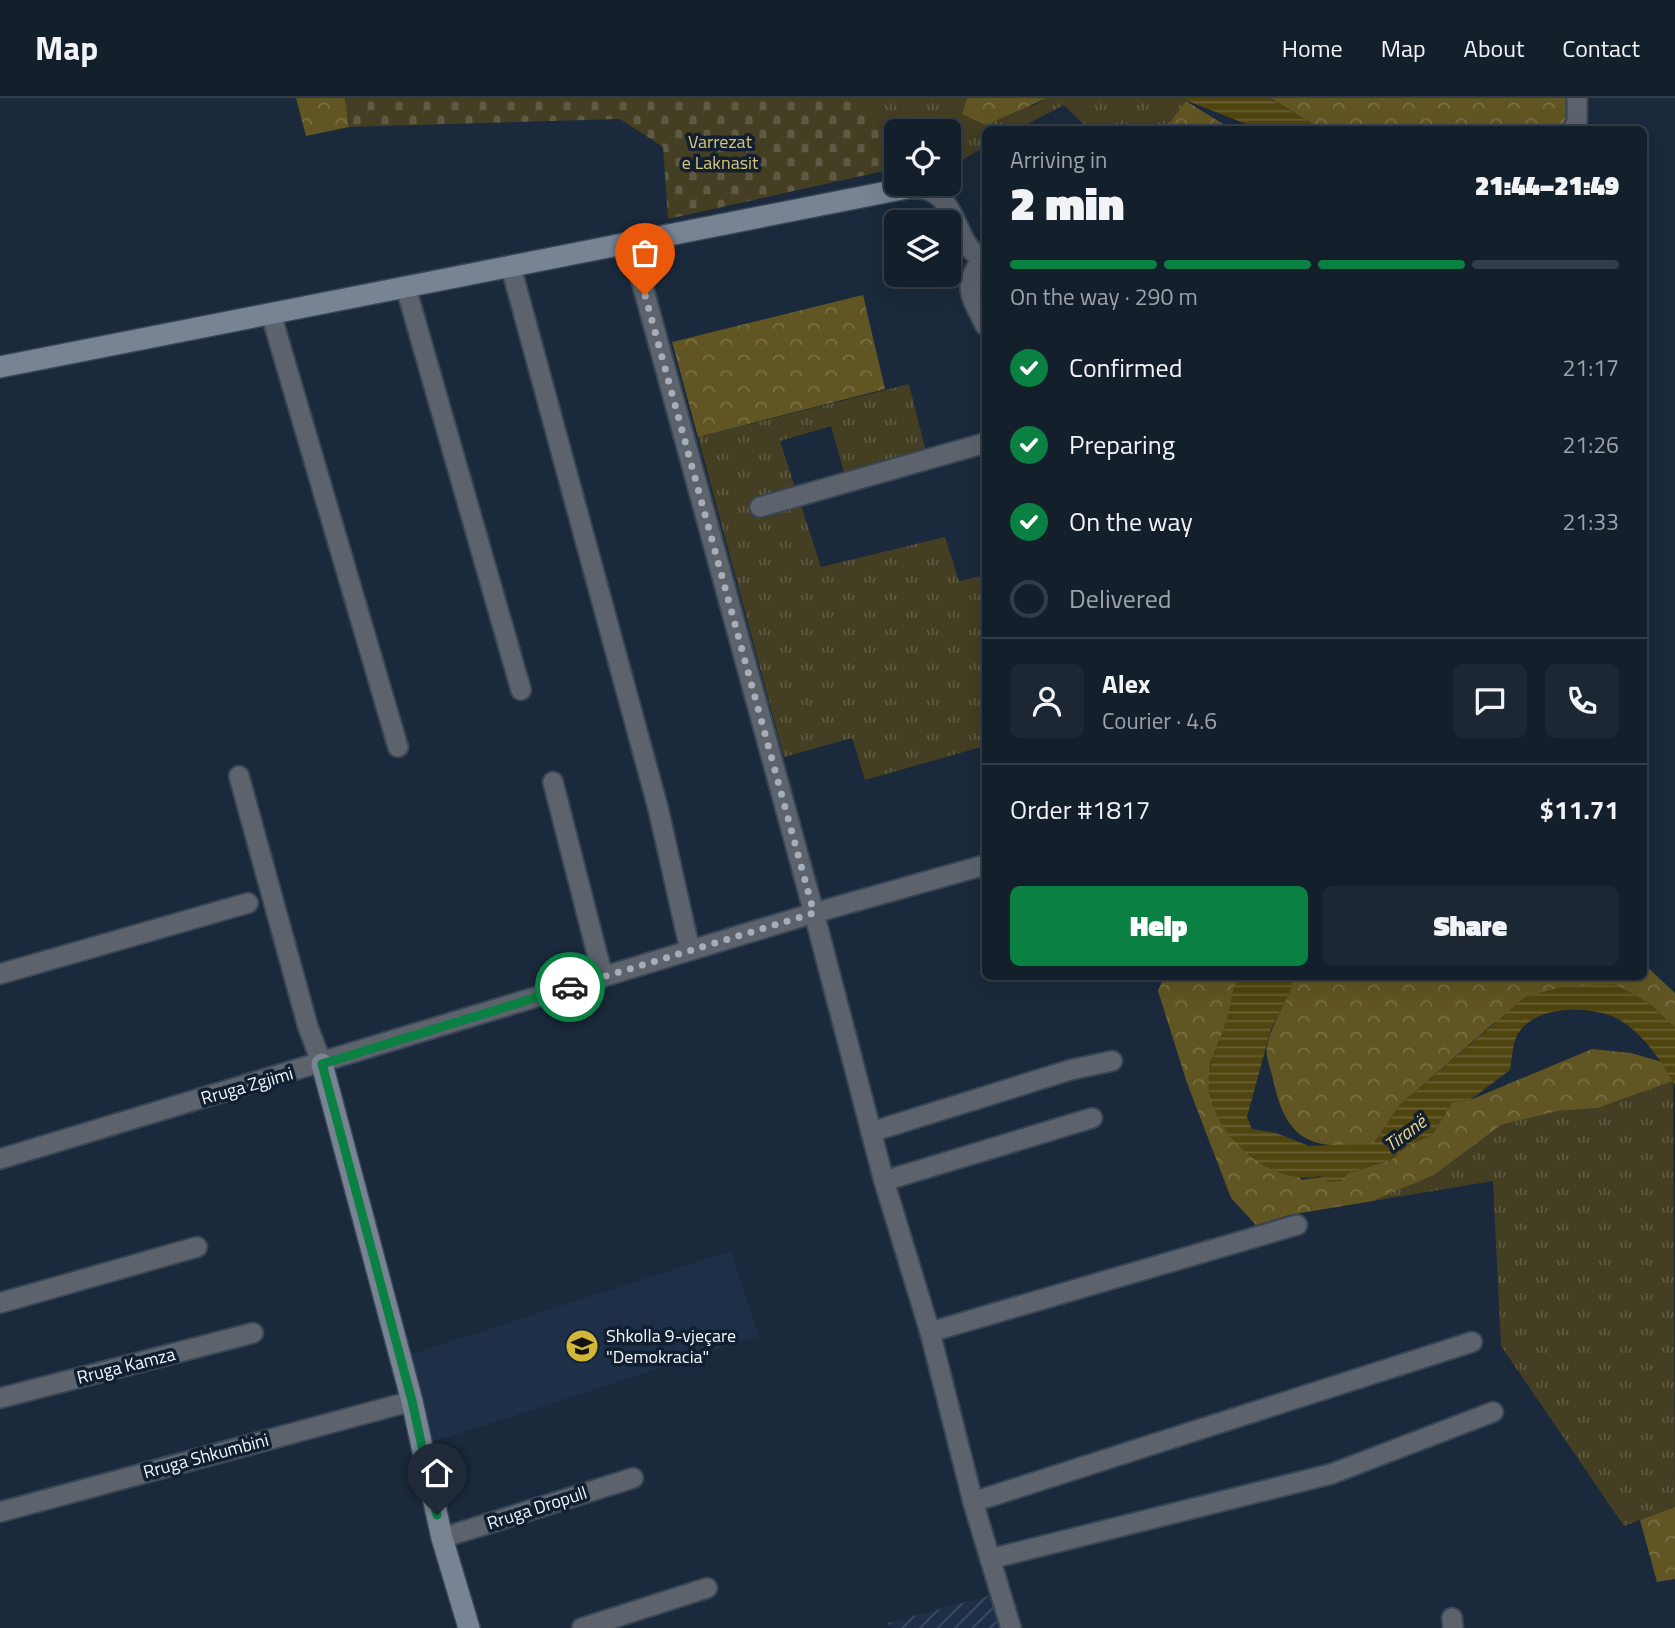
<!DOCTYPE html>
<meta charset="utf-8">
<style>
:root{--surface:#141f2c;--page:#1d2734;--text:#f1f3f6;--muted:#9da2a9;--line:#333d48;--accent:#0b8043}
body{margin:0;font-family:"Titillium Web",sans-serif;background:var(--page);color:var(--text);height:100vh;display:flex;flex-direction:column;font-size:26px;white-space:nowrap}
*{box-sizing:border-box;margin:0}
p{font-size:23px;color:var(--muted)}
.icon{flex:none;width:38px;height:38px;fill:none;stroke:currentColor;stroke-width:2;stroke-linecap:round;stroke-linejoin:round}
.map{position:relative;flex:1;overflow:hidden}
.details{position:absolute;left:982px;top:28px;width:665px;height:854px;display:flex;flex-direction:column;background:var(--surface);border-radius:10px;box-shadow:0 7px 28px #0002,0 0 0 2px var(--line)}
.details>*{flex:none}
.controls{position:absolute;left:884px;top:21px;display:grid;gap:14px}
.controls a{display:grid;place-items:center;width:77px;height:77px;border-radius:10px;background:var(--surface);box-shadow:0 7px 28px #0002,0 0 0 2px var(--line);font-size:35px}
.pin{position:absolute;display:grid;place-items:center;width:60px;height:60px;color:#fff;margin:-72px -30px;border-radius:50% 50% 50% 0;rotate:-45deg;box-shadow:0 0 7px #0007}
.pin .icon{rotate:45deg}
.courier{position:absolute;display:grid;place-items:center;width:70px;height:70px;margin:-35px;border:5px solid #0b8043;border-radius:50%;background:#fff;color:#222;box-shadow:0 2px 9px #0007}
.overview em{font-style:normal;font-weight:800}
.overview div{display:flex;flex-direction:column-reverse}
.overview{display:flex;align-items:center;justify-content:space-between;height:119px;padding:0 28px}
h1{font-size:46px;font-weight:800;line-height:52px}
.bar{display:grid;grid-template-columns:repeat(4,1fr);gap:10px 7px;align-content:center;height:84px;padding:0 28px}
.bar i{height:9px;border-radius:5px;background:var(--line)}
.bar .selected{background:var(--accent)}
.bar p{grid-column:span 4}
.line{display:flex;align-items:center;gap:18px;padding:0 28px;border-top:2px solid var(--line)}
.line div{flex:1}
.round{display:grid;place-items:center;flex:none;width:74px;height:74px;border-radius:10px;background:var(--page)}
ol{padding:0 28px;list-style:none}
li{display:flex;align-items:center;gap:21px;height:77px}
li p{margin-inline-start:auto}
li .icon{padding:7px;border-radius:50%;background:var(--accent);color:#fff;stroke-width:4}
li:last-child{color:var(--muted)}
li i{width:38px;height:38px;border:4px solid var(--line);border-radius:50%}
.primary-button{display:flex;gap:14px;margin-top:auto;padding:14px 28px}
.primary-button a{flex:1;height:80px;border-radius:10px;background:var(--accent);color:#fff;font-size:28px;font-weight:800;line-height:80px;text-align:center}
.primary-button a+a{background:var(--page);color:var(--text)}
header{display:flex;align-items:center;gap:42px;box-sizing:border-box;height:98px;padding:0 35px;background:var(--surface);border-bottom:2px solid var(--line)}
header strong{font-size:33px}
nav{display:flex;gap:38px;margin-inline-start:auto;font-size:24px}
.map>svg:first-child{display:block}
.built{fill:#1d3048}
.industrial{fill:url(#industrial-furrows)}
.grass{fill:url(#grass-tufts)}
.forest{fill:url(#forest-crowns)}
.cemetery{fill:url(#cemetery-stones)}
.water{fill:url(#water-rules)}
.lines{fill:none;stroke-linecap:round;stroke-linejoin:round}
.street-casing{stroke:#384656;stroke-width:23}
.secondary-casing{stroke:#384656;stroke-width:24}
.street{stroke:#5c636d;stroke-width:19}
.secondary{stroke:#788494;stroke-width:21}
.done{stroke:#a5aeb9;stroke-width:7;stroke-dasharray:0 12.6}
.route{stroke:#0b8043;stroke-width:9}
.labels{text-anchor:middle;stroke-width:7;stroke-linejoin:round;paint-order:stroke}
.park-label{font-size:18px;fill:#d8c677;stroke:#111f31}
.street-label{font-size:18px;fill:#f0f6fd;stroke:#111f31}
.poi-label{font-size:18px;fill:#f0f6fd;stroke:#111f31;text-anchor:start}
.water-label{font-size:19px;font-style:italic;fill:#ead788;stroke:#111f31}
</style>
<header>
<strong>Map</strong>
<nav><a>Home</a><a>Map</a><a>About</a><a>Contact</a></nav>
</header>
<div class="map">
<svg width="1675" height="1530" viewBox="0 0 1675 1530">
<defs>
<pattern id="industrial-furrows" width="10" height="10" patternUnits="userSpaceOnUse" patternTransform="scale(1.75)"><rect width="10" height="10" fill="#1d3048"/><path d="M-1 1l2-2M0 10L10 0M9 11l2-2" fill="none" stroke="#3e4f63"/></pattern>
<pattern id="grass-tufts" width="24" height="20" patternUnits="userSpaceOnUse" patternTransform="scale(1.75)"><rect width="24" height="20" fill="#443e22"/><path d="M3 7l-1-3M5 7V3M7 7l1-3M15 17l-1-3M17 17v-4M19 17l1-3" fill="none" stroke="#5f5a43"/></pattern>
<pattern id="forest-crowns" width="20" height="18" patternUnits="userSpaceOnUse" patternTransform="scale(1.75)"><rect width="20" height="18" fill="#615623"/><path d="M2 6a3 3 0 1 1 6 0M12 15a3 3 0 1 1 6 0" fill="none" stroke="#786f44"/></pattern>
<pattern id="cemetery-stones" width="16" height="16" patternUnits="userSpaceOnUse" patternTransform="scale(1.75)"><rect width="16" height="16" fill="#443e22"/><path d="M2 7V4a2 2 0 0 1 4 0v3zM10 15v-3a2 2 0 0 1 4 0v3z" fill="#5f5a43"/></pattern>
<pattern id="water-rules" width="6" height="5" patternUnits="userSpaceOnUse" patternTransform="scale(1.75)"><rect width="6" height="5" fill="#50450f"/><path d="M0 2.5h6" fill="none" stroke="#6a6033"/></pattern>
</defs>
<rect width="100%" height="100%" fill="#1a293b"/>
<polygon class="built" points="731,1153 759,1238 430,1345 405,1258"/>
<polygon class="industrial" points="991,1497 1000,1530 890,1530 888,1525"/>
<g class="grass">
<path d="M 839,0 L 967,0 L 962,16 L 1035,7 L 1047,0 L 1180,0 L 1186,3 L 1165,32 L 1088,31 L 1064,7 L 1018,31 L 985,32 L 985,49 L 949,69 L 948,33 L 896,33 L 896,71 L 893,71 C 895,31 873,14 839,0 Z"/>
<polygon points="909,286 926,354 845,378 831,328 780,343 821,469 945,439 959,483 985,477 985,648 865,682 852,640 784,659 698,339"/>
<polygon points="1673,983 1675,1409 1624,1428 1501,1248 1493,1083 1373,1103 1434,1077 1501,1027 1558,1013 1598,1010"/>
</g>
<g class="forest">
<polygon points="296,0 345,0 349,29 306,38"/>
<polygon points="967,0 1047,0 986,27 962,16"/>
<polygon points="1270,0 1569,0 1570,19 1565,31 1321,31"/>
<polygon points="1186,3 1231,31 1165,31"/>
<polygon points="863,197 885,291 698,339 672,244"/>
<path d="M 1643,865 L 1675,895 L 1675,930 L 1651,907 L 1615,886 L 1494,925 L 1400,1007 L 1374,1045 C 1313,1053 1286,1045 1273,981 C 1271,971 1265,959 1267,949 C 1271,924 1289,904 1293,879 L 1643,878 Z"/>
<polygon points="1164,879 1238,879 1228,920 1210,966 1209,994 1302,1082 1348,1075 1391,1062 1407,1048 1432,1037 1452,1004 1470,1002 1592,951 1631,955 1662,964 1673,983 1598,1010 1558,1013 1501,1027 1434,1077 1373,1103 1289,1117 1256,1127 1231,1100 1187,985 1158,893"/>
<polygon points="1675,1409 1675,1481 1657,1484 1640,1422"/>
</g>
<path class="cemetery" d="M 345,0 L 839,0 C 872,9 895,36 893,71 L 668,121 L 663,49 L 620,21 L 349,29 Z"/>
<g class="water">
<polygon points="1180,0 1269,0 1321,31 1259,31"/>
<path d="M 1238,878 L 1293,879 L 1290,894 L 1271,931 L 1247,1019 L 1252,1031 L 1276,1035 L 1309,1048 L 1374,1045 L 1400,1007 L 1525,899 L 1566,888 L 1615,886 L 1651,907 L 1675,930 L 1675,987 C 1662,964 1642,934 1618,921 C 1591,907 1530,906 1516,940 C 1512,949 1512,962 1510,972 L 1470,1002 L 1452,1004 L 1432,1037 L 1407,1048 L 1391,1062 L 1348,1075 L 1342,1083 L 1328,1084 L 1320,1078 C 1272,1089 1215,1040 1209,992 C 1206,965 1220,945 1227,920 C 1231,906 1232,892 1238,878 Z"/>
</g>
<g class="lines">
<defs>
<g id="street">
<polyline points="1573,32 1577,23 1577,0"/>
<path d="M 907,90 C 914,91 924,90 930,93 C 960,106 955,149 985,162"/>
<polyline points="631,145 814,815 884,1083 930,1234 973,1404 1011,1530"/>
<path d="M 982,161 C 961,189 972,199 985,227"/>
<polyline points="511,169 658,710 690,852"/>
<polyline points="406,190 521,592"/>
<polyline points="271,216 398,649"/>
<polyline points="760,409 985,345"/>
<polyline points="239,678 308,929 322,966"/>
<polyline points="553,684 603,879"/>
<polyline points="0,876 248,805"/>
<polyline points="871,1034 1070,972 1112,963"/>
<polyline points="0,1061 814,815 985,767"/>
<polyline points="884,1083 1092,1020"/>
<polyline points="0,1205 197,1149"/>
<polyline points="930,1234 1297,1127"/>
<polyline points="0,1300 253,1235"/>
<polyline points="973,1404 1472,1244"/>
<polyline points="0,1414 412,1303"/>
<polyline points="442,1440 633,1380"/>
<polyline points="990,1461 1331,1376 1493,1314"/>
<polyline points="1452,1520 1453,1530"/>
<polyline points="582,1530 707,1490"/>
</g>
<g id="secondary">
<polyline points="0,269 907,90"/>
<polyline points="322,966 412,1303 442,1440 469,1530"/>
</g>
</defs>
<use href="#street" class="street-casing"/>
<use href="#secondary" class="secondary-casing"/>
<use href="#street" class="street"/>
<use href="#secondary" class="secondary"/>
</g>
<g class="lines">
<polyline class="done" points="570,889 814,815 645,197"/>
<polyline class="route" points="437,1417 412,1303 322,966 570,889"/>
</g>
<defs>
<symbol id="school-disc" viewBox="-11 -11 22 22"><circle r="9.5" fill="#d2b736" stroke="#111f31"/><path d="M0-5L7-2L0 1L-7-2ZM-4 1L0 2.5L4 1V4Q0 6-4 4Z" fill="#111"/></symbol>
</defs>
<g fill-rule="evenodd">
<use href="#school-disc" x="563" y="1229" width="38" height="38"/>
</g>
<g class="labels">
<g class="park-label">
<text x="720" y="50">Varrezat<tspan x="720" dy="21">e Laknasit</tspan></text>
</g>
<g class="street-label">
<text transform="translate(247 988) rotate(-16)" y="6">Rruga Zgjimi</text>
<text transform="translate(126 1268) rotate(-14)" y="6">Rruga Kamza</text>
<text transform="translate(206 1358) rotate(-15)" y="6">Rruga Shkumbini</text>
<text transform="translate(537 1410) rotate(-18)" y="6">Rruga Dropull</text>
</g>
<g class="poi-label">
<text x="606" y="1244">Shkolla 9-vjeçare<tspan x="606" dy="21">"Demokracia"</tspan></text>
</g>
<g class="water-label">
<text transform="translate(1405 1035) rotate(-37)" y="7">Tiranë</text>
</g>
</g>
</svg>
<div class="controls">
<a><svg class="icon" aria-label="locate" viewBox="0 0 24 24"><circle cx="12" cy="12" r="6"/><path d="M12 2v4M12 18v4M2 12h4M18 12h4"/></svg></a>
<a><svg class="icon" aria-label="layers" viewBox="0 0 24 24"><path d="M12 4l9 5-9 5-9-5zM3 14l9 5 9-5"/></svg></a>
</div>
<div class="pin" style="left:645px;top:197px;background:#ea580c"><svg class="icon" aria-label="bag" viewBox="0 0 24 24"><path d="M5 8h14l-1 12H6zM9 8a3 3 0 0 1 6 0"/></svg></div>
<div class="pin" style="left:437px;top:1417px;background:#1f2937"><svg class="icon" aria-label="home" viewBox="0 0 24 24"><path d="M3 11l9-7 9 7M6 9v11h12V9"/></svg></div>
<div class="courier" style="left:570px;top:889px"><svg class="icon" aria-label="car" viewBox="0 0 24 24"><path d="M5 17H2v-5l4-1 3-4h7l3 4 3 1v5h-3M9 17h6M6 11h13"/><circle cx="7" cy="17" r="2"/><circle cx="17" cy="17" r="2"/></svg></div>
<section class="details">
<div class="overview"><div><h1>2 min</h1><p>Arriving in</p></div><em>21:44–21:49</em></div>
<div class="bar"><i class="selected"></i><i class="selected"></i><i class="selected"></i><i></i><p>On the way · 290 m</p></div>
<ol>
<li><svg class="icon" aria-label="check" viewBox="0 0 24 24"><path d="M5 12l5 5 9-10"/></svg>Confirmed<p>21:17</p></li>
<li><svg class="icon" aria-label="check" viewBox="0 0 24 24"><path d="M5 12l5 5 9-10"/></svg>Preparing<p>21:26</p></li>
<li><svg class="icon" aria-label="check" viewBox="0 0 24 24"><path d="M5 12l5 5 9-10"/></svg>On the way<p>21:33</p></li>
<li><i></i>Delivered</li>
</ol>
<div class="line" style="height:126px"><a class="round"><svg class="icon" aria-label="person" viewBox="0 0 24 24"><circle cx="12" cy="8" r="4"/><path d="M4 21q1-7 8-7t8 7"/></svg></a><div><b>Alex</b><p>Courier · 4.6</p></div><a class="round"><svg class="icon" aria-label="chat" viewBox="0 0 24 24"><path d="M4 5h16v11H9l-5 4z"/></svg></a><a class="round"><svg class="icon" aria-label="phone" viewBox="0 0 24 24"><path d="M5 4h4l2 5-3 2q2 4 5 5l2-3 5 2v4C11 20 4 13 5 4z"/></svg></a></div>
<div class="line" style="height:91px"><div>Order #1817</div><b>$11.71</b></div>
<div class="primary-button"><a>Help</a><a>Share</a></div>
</section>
</div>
